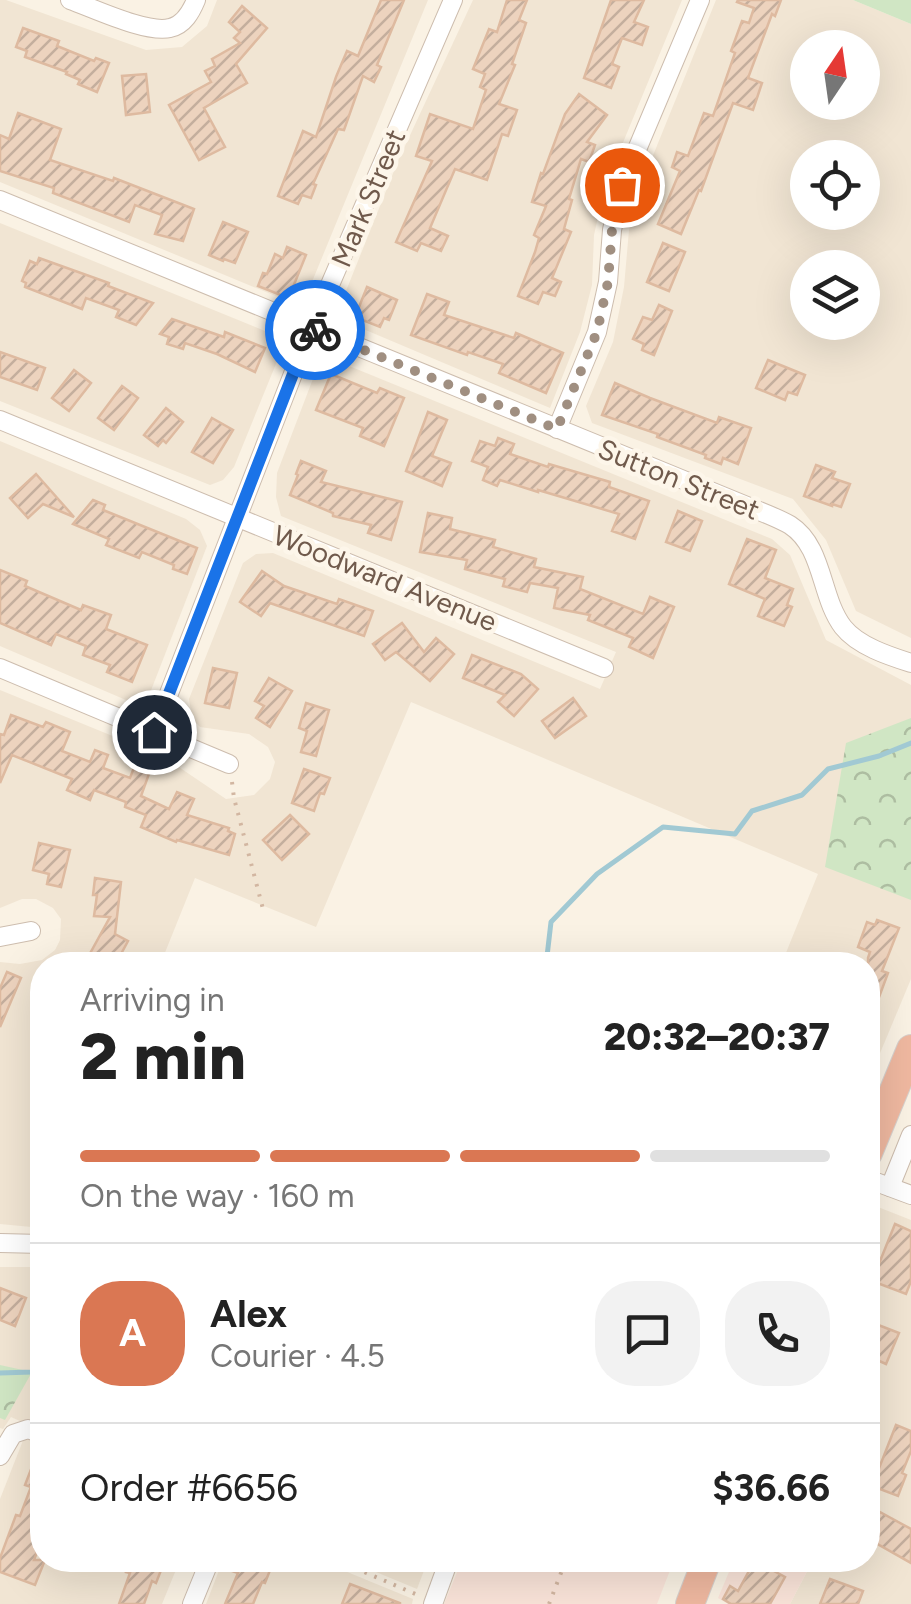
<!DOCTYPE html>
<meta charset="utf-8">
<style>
:root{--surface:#fff;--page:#f2f2f2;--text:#222;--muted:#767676;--line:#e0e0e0;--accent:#da7753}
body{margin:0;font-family:Figtree,sans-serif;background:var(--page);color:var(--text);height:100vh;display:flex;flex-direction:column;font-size:38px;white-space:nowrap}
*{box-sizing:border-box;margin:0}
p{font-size:32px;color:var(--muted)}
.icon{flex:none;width:55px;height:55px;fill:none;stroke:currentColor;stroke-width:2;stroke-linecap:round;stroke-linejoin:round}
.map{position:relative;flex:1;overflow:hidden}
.panel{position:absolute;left:30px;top:952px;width:850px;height:620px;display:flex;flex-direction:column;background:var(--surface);border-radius:40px;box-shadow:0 10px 40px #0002}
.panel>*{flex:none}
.needle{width:65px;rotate:13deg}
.buttons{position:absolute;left:790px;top:30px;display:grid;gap:20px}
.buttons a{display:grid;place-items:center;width:90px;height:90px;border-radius:50%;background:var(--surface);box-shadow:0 10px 40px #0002;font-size:50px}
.pin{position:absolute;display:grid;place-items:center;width:85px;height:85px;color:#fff;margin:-42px;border:5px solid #fff;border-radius:50%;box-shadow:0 2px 10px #0007}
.courier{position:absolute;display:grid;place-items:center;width:100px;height:100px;margin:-50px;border:8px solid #1a73e8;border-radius:50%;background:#fff;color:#222;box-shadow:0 2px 12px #0007}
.overview em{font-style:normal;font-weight:800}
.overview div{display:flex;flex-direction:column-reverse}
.overview{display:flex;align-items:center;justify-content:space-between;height:170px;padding:0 50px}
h1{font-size:65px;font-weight:800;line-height:75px}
.bar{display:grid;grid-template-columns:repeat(4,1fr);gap:15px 10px;align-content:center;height:120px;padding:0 50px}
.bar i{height:12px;border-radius:8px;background:var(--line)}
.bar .selected{background:var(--accent)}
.bar p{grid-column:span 4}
.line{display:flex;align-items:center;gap:25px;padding:0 50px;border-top:2px solid var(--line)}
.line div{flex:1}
.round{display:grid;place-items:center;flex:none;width:105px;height:105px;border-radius:40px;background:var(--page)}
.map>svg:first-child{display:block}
.residential{fill:#f1e5d3;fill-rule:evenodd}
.commercial{fill:#fae4d9}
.green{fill:#d0e6c4}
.forest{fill:url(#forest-crowns)}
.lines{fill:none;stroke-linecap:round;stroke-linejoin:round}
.stream{stroke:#a1c9d3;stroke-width:5}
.building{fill:url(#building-hatch);stroke:#debaa0;stroke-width:2.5}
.minor-casing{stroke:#cdbdae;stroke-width:20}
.highway-casing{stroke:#d7d1cd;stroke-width:30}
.path{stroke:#d2b6a1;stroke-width:4;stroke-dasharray:2.5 8;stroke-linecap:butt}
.minor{stroke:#fff;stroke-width:18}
.highway{stroke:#efb8a0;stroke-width:28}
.done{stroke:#a08f81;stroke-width:10;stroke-dasharray:0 18}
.route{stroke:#1a73e8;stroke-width:12}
.labels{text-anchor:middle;stroke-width:9;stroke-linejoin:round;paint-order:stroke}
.street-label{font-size:28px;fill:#705a4c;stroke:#fdf6ea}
</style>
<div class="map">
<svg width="911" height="1604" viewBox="0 0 911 1604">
<defs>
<pattern id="forest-crowns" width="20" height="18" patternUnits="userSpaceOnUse" patternTransform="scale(2.5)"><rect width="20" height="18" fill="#d0e6c4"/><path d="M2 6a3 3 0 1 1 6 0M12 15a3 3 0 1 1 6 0" fill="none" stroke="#adbda1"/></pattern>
<pattern id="building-hatch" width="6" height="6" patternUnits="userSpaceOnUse" patternTransform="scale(2.5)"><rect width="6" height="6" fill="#edd3be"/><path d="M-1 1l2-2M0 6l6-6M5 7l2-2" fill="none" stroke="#c4ae9d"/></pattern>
</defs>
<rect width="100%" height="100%" fill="#faf2e4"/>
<g class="residential">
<polygon points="0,0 6,0 146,50 182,47 207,26 217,0 428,0 307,294 301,303 278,297 0,182"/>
<polygon points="473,0 682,0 605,186 594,235 592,285 580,332 550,408 342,320 338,311 398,161"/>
<path d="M 716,0 L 853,0 L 911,24 L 911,638 L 856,611 L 826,540 L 793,499 L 592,423 L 586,406 L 613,342 L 624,287 L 629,230 L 639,190 ZM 808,48 L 862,48 L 862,102 L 808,102 ZM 808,158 L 862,158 L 862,212 L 808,212 ZM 808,268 L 862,268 L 862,322 L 808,322 Z"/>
<polygon points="0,223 265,331 280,354 234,467 223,480 210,485 0,401"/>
<polygon points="332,359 772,539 790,555 826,640 911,685 911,979 868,1082 868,965 781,965 818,874 411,702 316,927 195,878 160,965 42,965 42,1228 0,1224 0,962 20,964 42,960 55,950 60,940 61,919 53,908 36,899 22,899 0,908 0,690 164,757 226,799 254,795 270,779 275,762 268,747 249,734 200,727 192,719 189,699 243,563 256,554 273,553 600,689 616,652 281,516 276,497 277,473 319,363"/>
<polygon points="0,441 186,519 200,530 207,546 150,693 139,701 126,700 0,646"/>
<polygon points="878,1207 911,1220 911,1604 790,1604 813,1560 868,1560 868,1232"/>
<polygon points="0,1267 42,1267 42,1431 11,1417 3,1429 0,1428"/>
<polygon points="24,1438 42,1445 42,1560 180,1560 162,1604 0,1604 0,1499"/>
<polygon points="223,1560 318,1560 413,1599 412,1604 206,1604"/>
<polygon points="347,1560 428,1560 417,1589"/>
</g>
<g class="commercial">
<polygon points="462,1560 674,1560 657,1604 444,1604"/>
<polygon points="734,1560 813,1560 790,1604 728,1604 718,1598"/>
</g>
<polygon class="green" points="853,0 911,0 911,24"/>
<g class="forest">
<polygon points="911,718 911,900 825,867 846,743"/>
<polygon points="0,1365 32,1372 5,1420 0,1418"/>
</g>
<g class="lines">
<g class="stream">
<polyline points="546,965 551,922 597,874 663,827 735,834 752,811 802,795 828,769 879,756 911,743"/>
<polyline points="0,1373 32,1372 42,1336"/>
</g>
</g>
<g class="building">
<polygon points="381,0 404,0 377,65 381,67 374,82 363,76 344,130 338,129 313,184 316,185 311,198 302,195 298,204 278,196 303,131 316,137 336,77 347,51 358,56"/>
<polygon points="507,0 527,0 519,20 526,23 512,64 515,65 499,104 517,110 508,136 502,134 487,180 455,169 430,228 448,236 441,251 421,243 417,251 396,242 432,161 416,156 430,114 473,129 486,90 480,87 485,74 473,69 489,29 497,32"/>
<polygon points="611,0 644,0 634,22 648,27 642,45 622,38 612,64 619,67 611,88 584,78"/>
<polygon points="738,0 781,0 775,16 772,14 748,78 762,83 753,110 733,103 701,191 699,190 681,234 658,224 680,171 672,167 677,152 688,156 704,113 713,116 735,53 731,51 742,21 749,23 754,8 737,2"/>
<polygon points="242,6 267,28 236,64 247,83 204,108 225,147 199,160 169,105 211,82 205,71 215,66 212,59 240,43 234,38 240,32 229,22"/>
<polygon points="23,28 59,41 57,46 94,61 96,58 109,63 97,92 78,84 80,80 66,74 67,72 25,57 27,51 16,47"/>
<polygon points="146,74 150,112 126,115 122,76"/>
<polygon points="579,94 607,115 587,142 595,145 589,162 581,159 569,199 572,200 564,229 571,232 552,278 561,282 555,296 543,292 538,304 518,296 535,252 539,238 534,235 546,206 532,202 541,173 543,174 565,114"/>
<polygon points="18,113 61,129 50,160 113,181 114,178 194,209 183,241 155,234 162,215 135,205 129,222 53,193 54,188 0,171 0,135 9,139"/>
<polygon points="223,222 248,232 235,263 224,259 223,261 209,255"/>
<polygon points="663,243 685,252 669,291 647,282"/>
<polygon points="287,247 306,255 293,287 303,292 298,302 258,286 263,273 267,274 275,254 283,258"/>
<polygon points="39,258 109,283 108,286 153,303 136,325 116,317 119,310 86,298 82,309 25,287 26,283 22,281 30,261 37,264"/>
<polygon points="367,287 397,300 389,320 384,318 380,327 355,317"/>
<polygon points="427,294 449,302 444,315 514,338 516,333 563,353 546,393 499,373 503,364 468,352 467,355 411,335"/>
<polygon points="659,305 672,311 654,355 642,350 644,344 633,339 643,317 652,320"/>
<polygon points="172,319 224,337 225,332 265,348 255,372 217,354 185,343 183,349 167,344 169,337 160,334"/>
<polygon points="0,352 45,368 37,390 0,377"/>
<polygon points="768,360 805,375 797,395 788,392 785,400 756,388"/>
<polygon points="74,370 91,383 69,411 52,398"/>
<polygon points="331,374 377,393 380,388 404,398 384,446 360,436 363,428 316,410"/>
<polygon points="615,383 650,398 717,423 719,417 751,428 738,464 723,458 721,464 705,458 706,455 657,437 658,434 602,415"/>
<polygon points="122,386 138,398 114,430 98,418"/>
<polygon points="166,408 183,422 166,443 163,440 158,446 144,435"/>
<polygon points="428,412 447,420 432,456 451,463 442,486 406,471"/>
<polygon points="212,418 233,430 213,463 192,452"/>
<polygon points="498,438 514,444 510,454 548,467 549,464 610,482 609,487 649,501 635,539 612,531 619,514 538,490 538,492 500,480 497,486 483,480 488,467 472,461 480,441 495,446"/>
<polygon points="301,461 326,471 321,482 402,502 391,540 368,533 371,525 333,516 333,513 290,495 298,475 296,474"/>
<polygon points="816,465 835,472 832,478 850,484 841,507 832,504 832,506 804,496"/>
<polygon points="36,474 74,517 43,504 28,518 10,498"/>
<polygon points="93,500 105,505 103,510 197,548 187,574 173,569 174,565 142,552 139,558 106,545 109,539 73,524"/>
<polygon points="678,511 702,521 690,551 666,542"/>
<polygon points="428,513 452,518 450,529 495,540 493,547 536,559 534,567 583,577 580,589 643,614 650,597 674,607 653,658 629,647 633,638 588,620 590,615 554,608 558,588 530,583 527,592 503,586 505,579 465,569 467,560 420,552"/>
<polygon points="747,539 776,550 765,578 793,589 787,605 792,607 784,626 758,616 765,599 729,584"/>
<polygon points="0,570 27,581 25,586 81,610 83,605 111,615 106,629 147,645 132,682 107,672 110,665 83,655 86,646 56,634 51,645 0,623"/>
<polygon points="262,571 284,586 337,604 339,599 373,611 364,636 270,603 261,616 240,602"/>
<polygon points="402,623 424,652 436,638 454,654 430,681 396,652 385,660 373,644"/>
<polygon points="472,655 521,674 538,689 514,716 498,702 505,695 463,678"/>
<polygon points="213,668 237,673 229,708 205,703"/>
<polygon points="269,678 292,691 270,727 256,718 264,706 255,701"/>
<polygon points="573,698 586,716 555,738 542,721"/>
<polygon points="306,703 329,710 316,756 301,752 307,731 299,728"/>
<polygon points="11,715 43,727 46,722 70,732 62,751 90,762 95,750 108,755 103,768 130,778 135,765 150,771 141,796 169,809 177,792 194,799 187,815 229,828 228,831 235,834 229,855 177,840 176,842 141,827 146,815 125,807 126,802 94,790 90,800 67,790 72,779 12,755 0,783 0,734 4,735"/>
<polygon points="304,769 330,778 324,794 320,793 314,811 292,803"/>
<polygon points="290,815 309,834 282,860 263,840"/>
<polygon points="39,843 70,850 61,887 47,884 49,874 33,870"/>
<polygon points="95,878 121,882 115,934 128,941 115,965 99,965 87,959 110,917 94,916 97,895 93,895"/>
<polygon points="877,920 899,928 882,971 888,973 869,1024 868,958 870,952 858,947 867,922 875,925"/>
<polygon points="7,972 21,978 0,1027 0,988"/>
<polygon points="895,1224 911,1231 911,1281 906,1294 872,1281"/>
<polygon points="0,1288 26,1298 15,1326 0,1320"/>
<polygon points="868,1321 899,1333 886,1364 868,1356"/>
<polygon points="896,1425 911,1431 911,1451 902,1473 906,1475 898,1496 872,1486"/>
<polygon points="40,1446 42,1446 42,1539 34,1560 45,1560 35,1585 0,1572 0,1558 16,1515 20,1516 31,1487 25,1485"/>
<polygon points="880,1512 911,1529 911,1563 874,1542 879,1534 870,1529"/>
<polygon points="130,1560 165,1560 156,1583 152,1581 144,1604 119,1604 130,1573 126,1572"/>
<polygon points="236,1560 274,1560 265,1583 262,1582 253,1604 225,1604 238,1573 232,1571"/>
<polygon points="755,1560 780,1560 774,1571 785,1577 770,1604 731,1604 723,1599 730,1586 738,1591"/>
<polygon points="830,1579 863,1591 858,1604 820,1604"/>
<polygon points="350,1584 400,1603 400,1604 342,1604"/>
</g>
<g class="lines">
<defs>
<g id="minor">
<path d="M 70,0 C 93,8 147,34 170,28 C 184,25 191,12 196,0"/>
<path d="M 0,200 L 769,515 C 776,518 783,521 790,525 C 824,547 820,597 843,627 C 858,646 889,656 911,663"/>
<polyline points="0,420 604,668"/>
<polyline points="557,429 597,332 608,282 612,230 622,185 700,0"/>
<polyline points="0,668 229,764"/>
<polyline points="154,732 307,338 453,0"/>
<polyline points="0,937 31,931"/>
<polyline points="868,1179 911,1195"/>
<polyline points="890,1187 911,1135"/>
<polyline points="0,1243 42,1244"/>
<polyline points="0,1456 13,1434 28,1429 42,1434"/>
<polyline points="337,1560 342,1562"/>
<polyline points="192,1604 210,1560"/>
<polyline points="433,1604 449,1560"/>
</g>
<g id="highway">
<polyline points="868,1153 911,1049"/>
<polyline points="690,1604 707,1560"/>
</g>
</defs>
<use href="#minor" class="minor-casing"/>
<use href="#highway" class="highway-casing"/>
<g class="path">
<polyline points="232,782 234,798 263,909"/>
<polyline points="355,1568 420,1596"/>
<polyline points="549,1604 566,1560"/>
</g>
<use href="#minor" class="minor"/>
<use href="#highway" class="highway"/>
</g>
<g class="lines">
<polyline class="done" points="315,330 557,429 597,332 608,282 612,230 622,185"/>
<polyline class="route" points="154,732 307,338 312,328 315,330"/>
</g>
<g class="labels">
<g class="street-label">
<text transform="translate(368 198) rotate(-67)" y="10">Mark Street</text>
<text transform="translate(679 479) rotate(22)" y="10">Sutton Street</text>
<text transform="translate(385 578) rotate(22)" y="10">Woodward Avenue</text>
</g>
</g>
</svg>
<div class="buttons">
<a><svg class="needle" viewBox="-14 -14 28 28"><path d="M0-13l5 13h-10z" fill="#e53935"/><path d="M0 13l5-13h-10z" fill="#767676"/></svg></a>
<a><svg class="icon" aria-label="locate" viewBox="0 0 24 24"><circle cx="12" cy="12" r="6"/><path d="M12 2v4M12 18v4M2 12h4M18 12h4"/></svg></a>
<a><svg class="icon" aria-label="layers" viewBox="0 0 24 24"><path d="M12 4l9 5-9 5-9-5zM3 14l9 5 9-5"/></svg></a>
</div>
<div class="pin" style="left:622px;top:185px;background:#ea580c"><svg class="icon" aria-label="bag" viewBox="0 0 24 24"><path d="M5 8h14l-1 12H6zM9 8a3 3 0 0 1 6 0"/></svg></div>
<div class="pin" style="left:154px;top:732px;background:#1f2937"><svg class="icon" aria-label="home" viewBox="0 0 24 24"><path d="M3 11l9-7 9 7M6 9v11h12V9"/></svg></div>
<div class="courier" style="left:315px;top:330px"><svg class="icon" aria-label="bike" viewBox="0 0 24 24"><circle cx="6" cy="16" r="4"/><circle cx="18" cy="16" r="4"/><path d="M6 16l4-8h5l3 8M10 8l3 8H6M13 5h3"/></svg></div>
<section class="panel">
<div class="overview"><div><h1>2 min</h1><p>Arriving in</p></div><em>20:32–20:37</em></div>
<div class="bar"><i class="selected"></i><i class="selected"></i><i class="selected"></i><i></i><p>On the way · 160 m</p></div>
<div class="line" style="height:180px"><b class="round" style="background:var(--accent);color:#fff">A</b><div><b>Alex</b><p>Courier · 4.5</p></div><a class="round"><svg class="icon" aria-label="chat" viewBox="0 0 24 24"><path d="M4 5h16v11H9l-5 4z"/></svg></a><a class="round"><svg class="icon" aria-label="phone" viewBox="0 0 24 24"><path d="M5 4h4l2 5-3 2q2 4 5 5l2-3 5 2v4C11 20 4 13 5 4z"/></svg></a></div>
<div class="line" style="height:130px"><div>Order #6656</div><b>$36.66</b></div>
</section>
</div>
